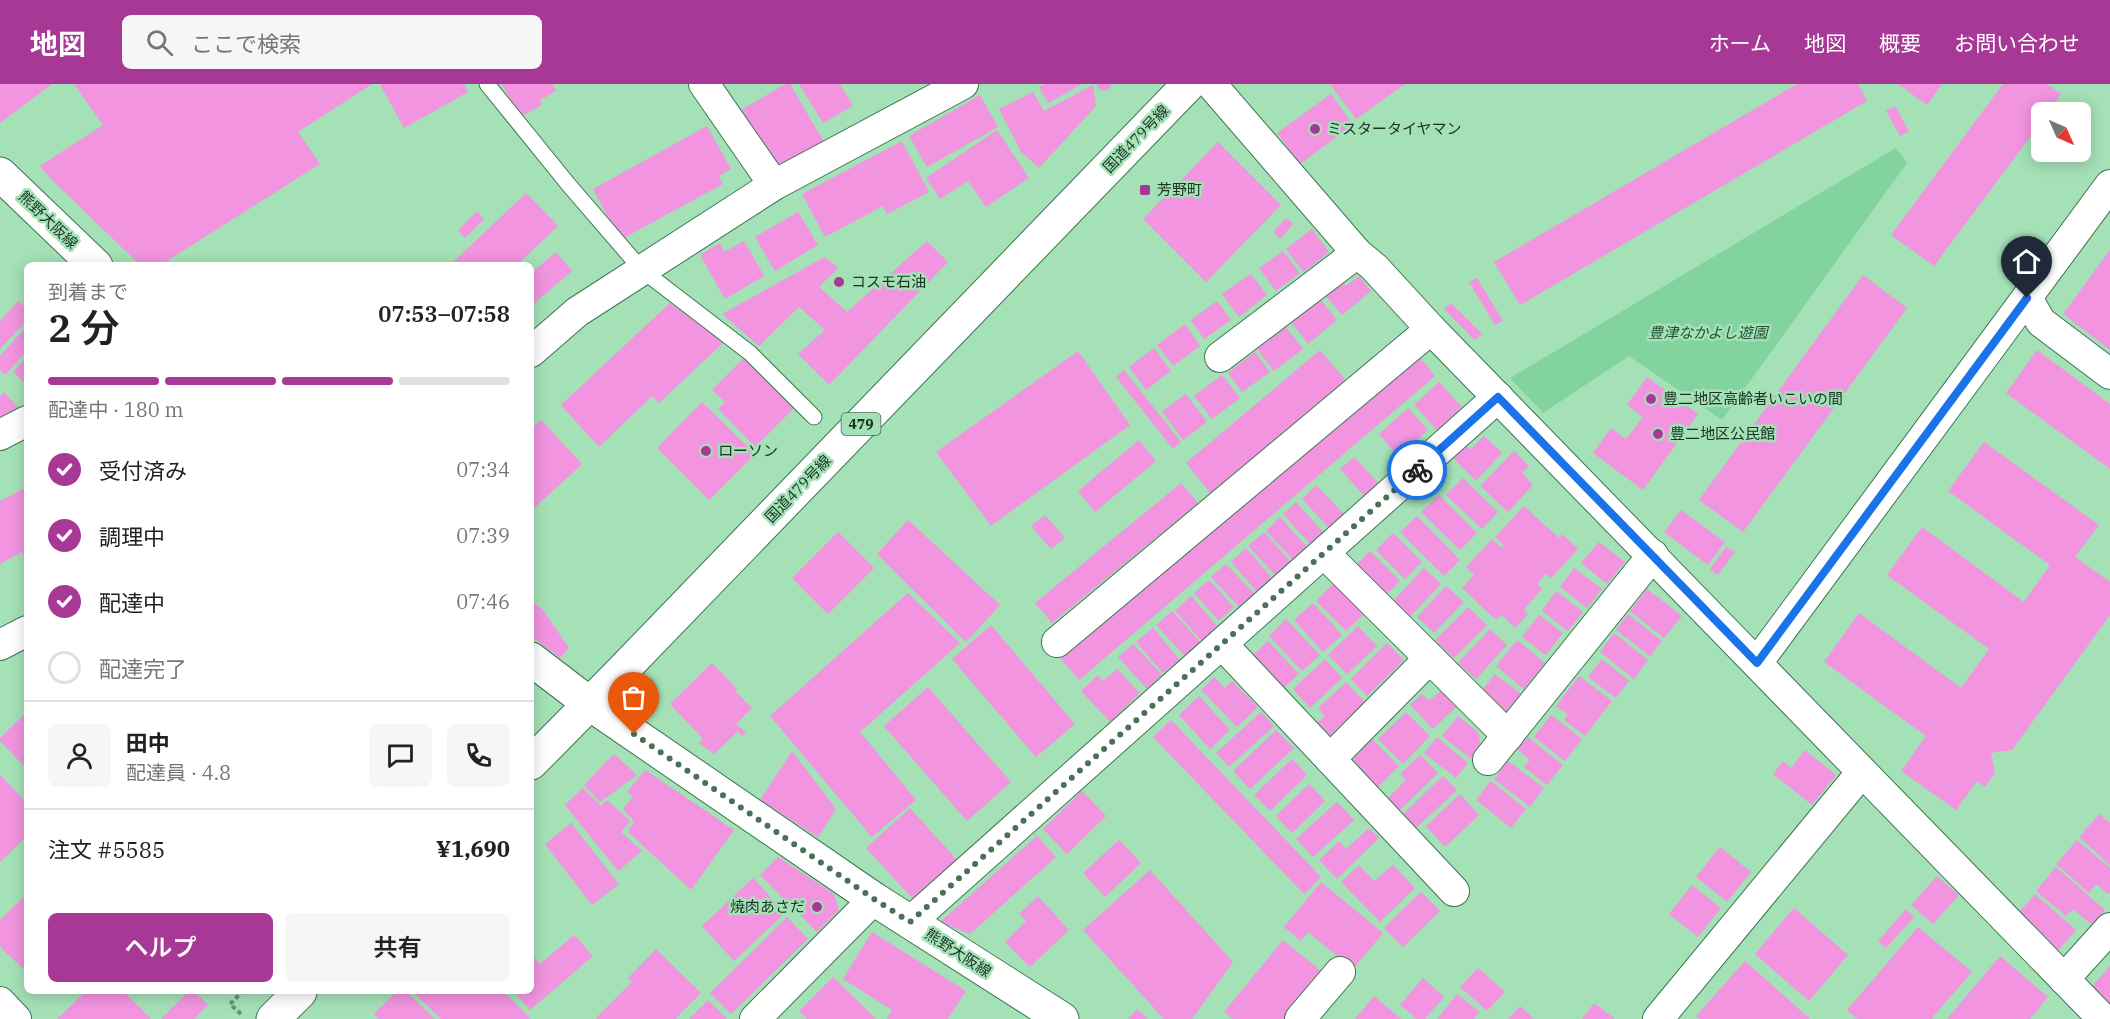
<!DOCTYPE html>
<html lang="ja">
<meta charset="utf-8">
<style>
:root{--surface:#fff;--page:#f6f6f6;--text:#222;--muted:#767676;--line:#e0e0e0;--accent:#a73896}
body{margin:0;font-family:"IBM Plex Serif","Noto Sans JP",serif;background:var(--page);color:var(--text);height:100vh;display:flex;flex-direction:column;font-size:22px;white-space:nowrap}
*{box-sizing:border-box;margin:0}
p{font-size:20px;color:var(--muted)}
.icon{flex:none;width:33px;height:33px;fill:none;stroke:currentColor;stroke-width:2;stroke-linecap:round;stroke-linejoin:round}
.map{position:relative;flex:1;overflow:hidden}
.panel{position:absolute;left:24px;top:178px;width:510px;height:732px;display:flex;flex-direction:column;background:var(--surface);border-radius:9px;box-shadow:0 3px 15px #0003}
.panel>*{flex:none}
.needle{width:39px;rotate:135deg}
.buttons{position:absolute;left:2031px;top:18px;display:grid;gap:12px}
.buttons a{display:grid;place-items:center;width:60px;height:60px;border-radius:9px;background:var(--surface);box-shadow:0 3px 15px #0003;font-size:30px}
.pin{position:absolute;display:grid;place-items:center;width:51px;height:51px;color:#fff;margin:-62px -26px;border-radius:50% 50% 50% 0;rotate:-45deg;box-shadow:0 0 6px #0007}
.pin .icon{rotate:45deg}
.courier{position:absolute;display:grid;place-items:center;width:60px;height:60px;margin:-30px;border:4px solid #1a73e8;border-radius:50%;background:#fff;color:#222;box-shadow:0 2px 8px #0007}
.overview em{font-style:normal;font-weight:600}
.overview div{display:flex;flex-direction:column-reverse}
.overview{display:flex;align-items:center;justify-content:space-between;height:102px;padding:0 24px}
h1{font-size:39px;font-weight:600;line-height:45px}
.bar{display:grid;grid-template-columns:repeat(4,1fr);gap:9px 6px;align-content:center;height:72px;padding:0 24px}
.bar i{height:8px;border-radius:4px;background:var(--line)}
.bar .active{background:var(--accent)}
.bar p{grid-column:span 4}
.line{display:flex;align-items:center;gap:15px;padding:0 24px;border-top:2px solid var(--line)}
.line div{flex:1}
.round{display:grid;place-items:center;flex:none;width:63px;height:63px;border-radius:9px;background:var(--page)}
ol{padding:0 24px;list-style:none}
li{display:flex;align-items:center;gap:18px;height:66px}
li p{margin-inline-start:auto}
li .icon{padding:6px;border-radius:50%;background:var(--accent);color:#fff;stroke-width:4}
li:last-child{color:var(--muted)}
li i{width:33px;height:33px;border:3px solid var(--line);border-radius:50%}
.button{display:flex;gap:12px;margin-top:auto;padding:12px 24px}
.button a{flex:1;height:69px;border-radius:9px;background:var(--accent);color:#fff;font-size:24px;font-weight:600;line-height:69px;text-align:center}
.button a+a{background:var(--page);color:var(--text)}
header{display:flex;align-items:center;gap:36px;box-sizing:border-box;height:84px;padding:0 30px;background:var(--accent);color:#fff}
header strong{font-size:28px}
nav{display:flex;gap:33px;margin-inline-start:auto;font-size:21px}
.search{width:420px;height:54px;background:var(--page);display:flex;align-items:center;gap:15px;box-sizing:border-box;padding:0 21px;border-radius:9px;color:var(--muted);font-size:22px}
.map>svg:first-child{display:block}
.green{fill:#82d39d}
.building{fill:#f294e0}
.lines{fill:none;stroke-linecap:round;stroke-linejoin:round}
.lane-casing{stroke:#3c7651;stroke-width:17}
.street-casing{stroke:#3c7651;stroke-width:32}
.secondary-casing{stroke:#3c7651;stroke-width:35}
.highway-casing{stroke:#3c7651;stroke-width:35}
.path{stroke:#679476;stroke-width:4;stroke-dasharray:4.5 3;stroke-linecap:butt}
.lane{stroke:#fff;stroke-width:15}
.street{stroke:#fff;stroke-width:30}
.secondary{stroke:#fff;stroke-width:33}
.highway{stroke:#fff;stroke-width:33}
.done{stroke:#4a7057;stroke-width:6;stroke-dasharray:0 10.8}
.route{stroke:#1a73e8;stroke-width:8}
.poi-dot{fill:#a73896;stroke:#a4e1b7;stroke-width:2}
.labels{text-anchor:middle;stroke-width:5;stroke-linejoin:round;paint-order:stroke}
.shield{fill:#a4e1b7;stroke:#43674f;stroke-width:1.5}
.shield-label{font-size:14px;font-weight:bold;fill:#1a3323}
.poi-label{font-size:15px;fill:#1a3323;stroke:#a4e1b7;text-anchor:start}
.street-label{font-size:15px;fill:#1a3323;stroke:#a4e1b7}
.park-label{font-size:15px;font-style:italic;fill:#235135;stroke:#a4e1b7}
</style>
<header>
<strong>地図</strong>
<div class="search"><svg class="icon" aria-label="search" viewBox="0 0 24 24"><circle cx="10" cy="10" r="6"/><path d="M15 15l6 6"/></svg>ここで検索</div>
<nav><a>ホーム</a><a>地図</a><a>概要</a><a>お問い合わせ</a></nav>
</header>
<div class="map">
<svg width="2110" height="935" viewBox="0 0 2110 935">
<rect width="100%" height="100%" fill="#a4e1b7"/>
<polygon class="green" points="1896,64 1907,79 1722,336 1629,272 1543,329 1510,294"/>
<g class="building">
<polygon points="0,0 52,0 0,39"/>
<polygon points="74,0 372,0 298,48 320,80 159,182 141,182 51,95 40,82 103,41"/>
<polygon points="380,0 464,0 468,8 404,44"/>
<polygon points="502,0 552,0 556,7 540,16 542,21 520,33"/>
<polygon points="786,0 790,0 825,60 782,84 769,75 741,26"/>
<polygon points="799,0 840,0 853,22 823,39"/>
<polygon points="1045,0 1082,0 1048,19 1039,3"/>
<polygon points="1096,0 1112,0 1108,6 1103,7 1099,5"/>
<polygon points="1330,0 1405,0 1356,35"/>
<polygon points="1797,0 1858,0 1867,17 1520,221 1494,178"/>
<polygon points="1898,0 1942,0 1927,21"/>
<polygon points="2003,0 2047,0 2061,10 2048,28 2042,28 2042,37 1934,182 1891,151"/>
<polygon points="1093,1 1096,22 1039,84 1021,68 999,25 1033,8 1044,27"/>
<polygon points="1331,10 1353,41 1300,80 1277,49"/>
<polygon points="980,11 998,43 927,83 909,52"/>
<polygon points="1895,22 1909,47 1900,52 1886,27"/>
<polygon points="707,42 731,85 719,92 723,100 620,156 593,105"/>
<polygon points="997,46 1029,94 986,123 968,97 940,115 926,94"/>
<polygon points="902,57 929,108 887,130 883,122 825,153 802,110"/>
<polygon points="1218,58 1281,121 1206,198 1143,135"/>
<polygon points="526,109 558,142 516,182 449,182"/>
<polygon points="477,127 484,135 465,154 458,146"/>
<polygon points="798,128 818,161 775,187 755,153"/>
<polygon points="1286,134 1293,140 1280,155 1273,148"/>
<polygon points="1312,145 1329,168 1304,188 1286,165"/>
<polygon points="744,157 764,192 725,215 700,171 720,159 724,168"/>
<polygon points="927,157 948,178 829,301 798,270 825,246 799,223 759,262 722,230 825,173 838,184 819,203 847,228"/>
<polygon points="2110,166 2110,266 2063,230"/>
<polygon points="1283,167 1300,189 1276,207 1259,184"/>
<polygon points="556,168 572,187 531,222 531,189"/>
<polygon points="1251,190 1267,211 1239,233 1222,210"/>
<polygon points="1863,191 1907,224 1743,448 1699,416"/>
<polygon points="1359,192 1371,207 1342,231 1325,211 1342,197 1346,202"/>
<polygon points="1477,194 1503,237 1495,241 1469,198"/>
<polygon points="1320,215 1337,236 1308,260 1291,238"/>
<polygon points="18,217 27,225 27,236 0,265 0,237"/>
<polygon points="1217,217 1231,236 1204,255 1191,236"/>
<polygon points="670,219 724,258 659,319 652,312 599,363 561,321"/>
<polygon points="1451,219 1482,250 1475,256 1444,225"/>
<polygon points="1185,240 1200,262 1173,282 1157,261"/>
<polygon points="27,242 27,267 5,291 0,286 0,272"/>
<polygon points="1286,243 1303,265 1274,287 1257,265"/>
<polygon points="1154,264 1171,287 1146,306 1129,283"/>
<polygon points="1320,266 1346,297 1211,410 1186,379"/>
<polygon points="2037,266 2110,320 2110,385 2006,309"/>
<polygon points="1078,267 1130,341 991,442 936,368"/>
<polygon points="1255,268 1270,288 1242,308 1228,289"/>
<polygon points="1416,269 1435,292 1079,596 1060,574"/>
<polygon points="27,273 27,297 25,299 13,288"/>
<polygon points="744,274 794,324 755,363 718,325 725,318 712,306"/>
<polygon points="1124,286 1181,358 1173,365 1116,293"/>
<polygon points="1222,291 1240,314 1212,335 1194,312"/>
<polygon points="1647,293 1698,330 1643,406 1593,369 1611,344 1626,355 1643,333 1627,321"/>
<polygon points="1439,298 1462,323 1437,346 1414,321"/>
<polygon points="4,308 21,326 0,339 0,312"/>
<polygon points="1186,310 1207,338 1183,356 1162,327"/>
<polygon points="702,318 755,370 709,416 657,364"/>
<polygon points="1408,324 1428,346 1399,373 1379,350"/>
<polygon points="541,336 582,380 531,427 531,345"/>
<polygon points="1484,352 1502,369 1476,397 1453,374 1466,361 1471,365"/>
<polygon points="1139,356 1156,377 1095,428 1078,407"/>
<polygon points="1984,358 2099,441 2075,473 2110,498 2110,531 2012,666 1991,669 1995,689 1985,703 1977,697 1956,726 1901,687 1926,652 1824,578 1859,529 1961,604 1989,565 1887,491 1922,443 2024,518 2050,481 1948,407"/>
<polygon points="1514,367 1529,382 1522,389 1533,401 1508,428 1480,402"/>
<polygon points="1354,373 1380,401 1366,414 1340,385"/>
<polygon points="1463,394 1498,428 1482,445 1446,411"/>
<polygon points="1181,399 1198,419 1052,539 1035,519"/>
<polygon points="1316,401 1345,431 1330,445 1302,415"/>
<polygon points="27,403 27,478 22,468 0,480 0,417"/>
<polygon points="1439,411 1477,449 1460,466 1421,428"/>
<polygon points="1296,418 1324,449 1311,461 1283,430"/>
<polygon points="1524,422 1559,454 1562,450 1578,465 1551,494 1546,490 1537,500 1542,505 1524,525 1528,530 1515,544 1502,531 1496,536 1462,504 1474,491 1466,483 1492,455 1502,464 1504,462 1495,453"/>
<polygon points="1681,426 1725,458 1708,481 1664,448"/>
<polygon points="1045,431 1065,454 1051,465 1031,442"/>
<polygon points="1417,432 1460,476 1444,492 1400,448"/>
<polygon points="1280,433 1307,463 1293,476 1266,447"/>
<polygon points="908,436 1000,521 966,558 877,470"/>
<polygon points="838,448 874,484 828,530 792,494"/>
<polygon points="1264,448 1290,477 1275,491 1248,462"/>
<polygon points="1393,449 1422,478 1405,495 1376,466"/>
<polygon points="1599,458 1625,478 1607,500 1581,479"/>
<polygon points="1726,463 1735,468 1718,491 1710,485"/>
<polygon points="1246,464 1272,494 1257,508 1231,478"/>
<polygon points="1370,467 1400,497 1383,514 1353,484"/>
<polygon points="1226,480 1255,510 1240,524 1211,493"/>
<polygon points="1424,484 1441,500 1408,535 1391,519"/>
<polygon points="1574,484 1602,505 1587,524 1560,503"/>
<polygon points="1209,496 1234,523 1219,537 1194,509"/>
<polygon points="1335,498 1365,529 1346,547 1316,517"/>
<polygon points="1446,502 1464,518 1434,549 1417,533"/>
<polygon points="1647,505 1682,532 1664,554 1630,527"/>
<polygon points="1556,507 1583,528 1568,547 1542,527"/>
<polygon points="908,509 960,559 860,648 916,716 872,753 770,632"/>
<polygon points="1191,512 1218,543 1202,557 1175,527"/>
<polygon points="531,516 543,526 569,564 560,574 531,552"/>
<polygon points="1313,519 1342,551 1323,568 1294,536"/>
<polygon points="1468,523 1487,541 1454,574 1435,556"/>
<polygon points="1172,527 1201,559 1186,573 1156,541"/>
<polygon points="1628,530 1662,557 1650,572 1616,546"/>
<polygon points="1539,531 1563,549 1546,571 1522,553"/>
<polygon points="1286,535 1320,571 1302,587 1269,552"/>
<polygon points="991,541 1075,640 1036,673 952,575"/>
<polygon points="1358,542 1377,562 1347,590 1328,571"/>
<polygon points="1153,544 1180,576 1163,589 1136,558"/>
<polygon points="1490,545 1507,561 1476,595 1458,579"/>
<polygon points="1614,549 1648,576 1634,595 1600,568"/>
<polygon points="1517,556 1545,579 1524,605 1496,582"/>
<polygon points="1268,557 1299,590 1280,607 1250,574"/>
<polygon points="1387,559 1404,576 1367,612 1351,595"/>
<polygon points="1133,560 1162,591 1147,605 1118,573"/>
<polygon points="1325,575 1342,594 1310,624 1293,605"/>
<polygon points="1602,575 1629,597 1616,614 1588,593"/>
<polygon points="712,579 737,605 735,607 752,624 736,640 746,649 742,652 738,647 714,670 699,659 703,655 670,620"/>
<polygon points="1117,585 1140,609 1110,638 1081,607 1098,591 1103,597"/>
<polygon points="1495,590 1521,610 1505,630 1479,610"/>
<polygon points="1579,592 1612,617 1585,652 1564,636 1568,630 1556,622"/>
<polygon points="1214,593 1225,604 1232,597 1258,623 1237,643 1201,606"/>
<polygon points="1346,598 1365,618 1326,655 1314,642 1325,632 1318,624"/>
<polygon points="928,603 1011,698 967,737 884,642"/>
<polygon points="1441,607 1456,623 1433,645 1410,621 1422,610 1429,617"/>
<polygon points="1199,612 1230,646 1210,665 1179,631"/>
<polygon points="27,628 27,685 0,657 0,654"/>
<polygon points="1261,628 1274,642 1229,683 1216,669"/>
<polygon points="1406,628 1430,652 1403,680 1378,655"/>
<polygon points="1551,631 1582,655 1565,677 1534,653"/>
<polygon points="1458,632 1478,648 1481,663 1471,675 1442,652"/>
<polygon points="1171,636 1321,793 1304,810 1153,653"/>
<polygon points="1276,646 1294,664 1250,705 1233,687"/>
<polygon points="1437,653 1468,679 1456,694 1424,669"/>
<polygon points="1528,653 1563,681 1547,701 1524,683 1530,676 1517,665"/>
<polygon points="1372,655 1399,682 1374,707 1347,680"/>
<polygon points="1805,666 1836,691 1812,721 1773,690 1783,677 1791,684"/>
<polygon points="792,667 836,725 818,753 760,716"/>
<polygon points="614,670 637,691 600,718 584,701"/>
<polygon points="1420,671 1438,689 1399,727 1387,715 1406,696 1400,690"/>
<polygon points="1292,675 1307,691 1270,727 1254,711"/>
<polygon points="1508,677 1544,704 1530,723 1494,695"/>
<polygon points="645,686 734,746 691,806 628,748 634,737 623,725 633,713 627,708"/>
<polygon points="0,691 24,716 27,714 27,752 0,778"/>
<polygon points="1443,692 1457,706 1414,746 1401,732"/>
<polygon points="1491,697 1526,725 1511,744 1476,716"/>
<polygon points="1309,700 1325,717 1292,749 1276,732"/>
<polygon points="583,704 601,722 607,716 630,737 621,748 642,767 618,787 565,721"/>
<polygon points="1082,707 1106,732 1067,770 1043,745"/>
<polygon points="1460,710 1479,731 1445,763 1426,742"/>
<polygon points="1337,718 1354,736 1313,773 1296,755"/>
<polygon points="910,724 958,777 914,816 866,764"/>
<polygon points="2099,730 2110,739 2110,781 2079,753"/>
<polygon points="571,739 619,800 592,821 545,760"/>
<polygon points="1369,744 1379,754 1337,795 1319,776 1339,757 1346,765"/>
<polygon points="1037,752 1056,773 970,850 940,838"/>
<polygon points="1119,756 1141,779 1105,813 1083,789"/>
<polygon points="2077,756 2110,784 2110,808 2108,810 2096,800 2089,809 2056,780"/>
<polygon points="1720,763 1751,788 1727,818 1696,793"/>
<polygon points="778,773 834,810 839,826 817,848 760,791"/>
<polygon points="1359,781 1374,797 1393,781 1415,804 1380,838 1341,798"/>
<polygon points="2056,783 2105,826 2092,841 2073,825 2066,832 2036,807"/>
<polygon points="1150,786 1233,878 1192,935 1164,935 1083,846"/>
<polygon points="1937,792 1959,811 1933,840 1911,821"/>
<polygon points="753,794 785,829 734,877 702,842"/>
<polygon points="1321,798 1383,849 1353,885 1308,848 1301,857 1284,843"/>
<polygon points="1692,801 1721,824 1698,853 1669,830"/>
<polygon points="1421,808 1440,827 1403,863 1384,844"/>
<polygon points="27,810 27,888 3,866 0,861 0,836"/>
<polygon points="2035,810 2076,846 2055,870 2014,834"/>
<polygon points="1038,812 1069,846 1030,883 1005,858 1026,837 1019,830"/>
<polygon points="1794,824 1848,871 1809,917 1755,870"/>
<polygon points="1906,825 1914,833 1886,864 1878,857"/>
<polygon points="787,833 808,855 731,930 710,909"/>
<polygon points="1918,843 1972,888 1931,935 1857,935 1847,926"/>
<polygon points="872,848 966,907 948,935 887,935 892,926 843,895"/>
<polygon points="574,851 593,872 530,926 514,908 531,908 531,870 540,880"/>
<polygon points="1283,856 1322,888 1283,935 1233,935 1224,928"/>
<polygon points="656,865 701,909 675,935 595,935 632,898 628,894"/>
<polygon points="2000,872 2048,913 2030,935 1947,935"/>
<polygon points="1745,877 1810,935 1700,935 1696,932"/>
<polygon points="2110,882 2110,924 2089,906"/>
<polygon points="1478,884 1505,908 1487,927 1460,903"/>
<polygon points="833,893 876,935 807,935 799,927"/>
<polygon points="1423,894 1444,913 1425,935 1417,935 1400,921"/>
<polygon points="85,908 124,908 151,935 57,935"/>
<polygon points="188,908 195,908 208,921 194,935 161,935"/>
<polygon points="396,908 407,908 435,935 379,935 374,930"/>
<polygon points="413,908 504,908 531,935 441,935"/>
<polygon points="1457,910 1480,928 1474,935 1437,935"/>
<polygon points="1374,912 1401,935 1355,935"/>
<polygon points="708,916 727,935 689,935"/>
<polygon points="1594,919 1615,935 1582,935"/>
<polygon points="1520,922 1534,935 1508,935"/>
<polygon points="1137,925 1148,935 1128,935"/>
</g>
<g class="lines">
<defs>
<polyline id="lane" points="487,0 568,100 642,186 750,269 814,333"/>
<g id="street">
<polyline points="704,0 774,101"/>
<polyline points="1211,0 1357,169 1374,183 1431,245 2103,935"/>
<polyline points="2027,214 2041,238 2110,290"/>
<polyline points="531,268 577,228 774,101 963,0"/>
<polyline points="1220,273 1357,169"/>
<polyline points="0,351 27,337"/>
<polyline points="1324,469 1508,652"/>
<polyline points="1057,558 1431,245"/>
<polyline points="1222,560 1454,807"/>
<polyline points="0,561 27,547"/>
<polyline points="1757,579 2110,101"/>
<polyline points="1330,675 1430,574"/>
<polyline points="1488,676 1653,471"/>
<polyline points="910,838 1498,313"/>
<polyline points="2064,895 2110,844"/>
<polyline points="0,918 16,935"/>
<polyline points="755,935 874,815"/>
<polyline points="1300,935 1340,888"/>
<polyline points="1658,935 1862,688"/>
</g>
<g id="secondary">
<polyline points="0,90 96,182"/>
<polyline points="531,575 590,620 874,815 1062,935"/>
</g>
<g id="highway">
<polyline points="531,679 618,591 1189,0"/>
<polyline points="273,935 300,908"/>
</g>
</defs>
<use href="#lane" class="lane-casing"/>
<use href="#street" class="street-casing"/>
<use href="#secondary" class="secondary-casing"/>
<use href="#highway" class="highway-casing"/>
<polyline class="path" points="241,930 230,920 242,908"/>
<use href="#lane" class="lane"/>
<use href="#street" class="street"/>
<use href="#secondary" class="secondary"/>
<use href="#highway" class="highway"/>
</g>
<g class="lines">
<polyline class="done" points="634,650 874,815 910,838 1417,386"/>
<polyline class="route" points="1417,386 1498,313 1757,579 2027,214"/>
</g>
<g class="poi-dot">
<circle cx="1315" cy="45" r="6"/>
<rect x="1139" y="100" width="12" height="12" rx="3"/>
<circle cx="839" cy="198" r="6"/>
<circle cx="1651" cy="315" r="6"/>
<circle cx="1658" cy="350" r="6"/>
<circle cx="706" cy="367" r="6"/>
<circle cx="817" cy="823" r="6"/>
</g>
<g class="labels">
<rect class="shield" x="841.5" y="329" width="39" height="22" rx="4.5"/>
<g class="shield-label">
<text x="861" y="345">479</text>
</g>
<g class="poi-label">
<text x="1327" y="50">ミスタータイヤマン</text>
<text x="1157" y="111">芳野町</text>
<text x="851" y="203">コスモ石油</text>
<text x="1663" y="320">豊二地区高齢者いこいの間</text>
<text x="1670" y="355">豊二地区公民館</text>
<text x="718" y="372">ローソン</text>
<text x="805" y="828" text-anchor="end">焼肉あさだ</text>
</g>
<g class="street-label">
<text transform="translate(1136 55) rotate(-46)" y="5">国道479号線</text>
<text transform="translate(48 136) rotate(44)" y="5">熊野大阪線</text>
<text transform="translate(798 405) rotate(-46)" y="5">国道479号線</text>
<text transform="translate(958 869) rotate(33)" y="5">熊野大阪線</text>
</g>
<g class="park-label">
<text x="1708" y="254">豊津なかよし遊園</text>
</g>
</g>
</svg>
<div class="buttons">
<a><svg class="needle" viewBox="-14 -14 28 28"><path d="M0-13l5 13h-10z" fill="#e53935"/><path d="M0 13l5-13h-10z" fill="#767676"/></svg></a>
</div>
<div class="pin" style="left:634px;top:650px;background:#ea580c"><svg class="icon" aria-label="bag" viewBox="0 0 24 24"><path d="M5 8h14l-1 12H6zM9 8a3 3 0 0 1 6 0"/></svg></div>
<div class="pin" style="left:2027px;top:214px;background:#1f2937"><svg class="icon" aria-label="home" viewBox="0 0 24 24"><path d="M3 11l9-7 9 7M6 9v11h12V9"/></svg></div>
<div class="courier" style="left:1417px;top:386px"><svg class="icon" aria-label="bike" viewBox="0 0 24 24"><circle cx="6" cy="16" r="4"/><circle cx="18" cy="16" r="4"/><path d="M6 16l4-8h5l3 8M10 8l3 8H6M13 5h3"/></svg></div>
<section class="panel">
<div class="overview"><div><h1>2 分</h1><p>到着まで</p></div><em>07:53–07:58</em></div>
<div class="bar"><i class="active"></i><i class="active"></i><i class="active"></i><i></i><p>配達中 · 180 m</p></div>
<ol>
<li><svg class="icon" aria-label="check" viewBox="0 0 24 24"><path d="M5 12l5 5 9-10"/></svg>受付済み<p>07:34</p></li>
<li><svg class="icon" aria-label="check" viewBox="0 0 24 24"><path d="M5 12l5 5 9-10"/></svg>調理中<p>07:39</p></li>
<li><svg class="icon" aria-label="check" viewBox="0 0 24 24"><path d="M5 12l5 5 9-10"/></svg>配達中<p>07:46</p></li>
<li><i></i>配達完了</li>
</ol>
<div class="line" style="height:108px"><a class="round"><svg class="icon" aria-label="person" viewBox="0 0 24 24"><circle cx="12" cy="8" r="4"/><path d="M4 21q1-7 8-7t8 7"/></svg></a><div><b>田中</b><p>配達員 · 4.8</p></div><a class="round"><svg class="icon" aria-label="chat" viewBox="0 0 24 24"><path d="M4 5h16v11H9l-5 4z"/></svg></a><a class="round"><svg class="icon" aria-label="phone" viewBox="0 0 24 24"><path d="M5 4h4l2 5-3 2q2 4 5 5l2-3 5 2v4C11 20 4 13 5 4z"/></svg></a></div>
<div class="line" style="height:78px"><div>注文 #5585</div><b>¥1,690</b></div>
<div class="button"><a>ヘルプ</a><a>共有</a></div>
</section>
</div>
